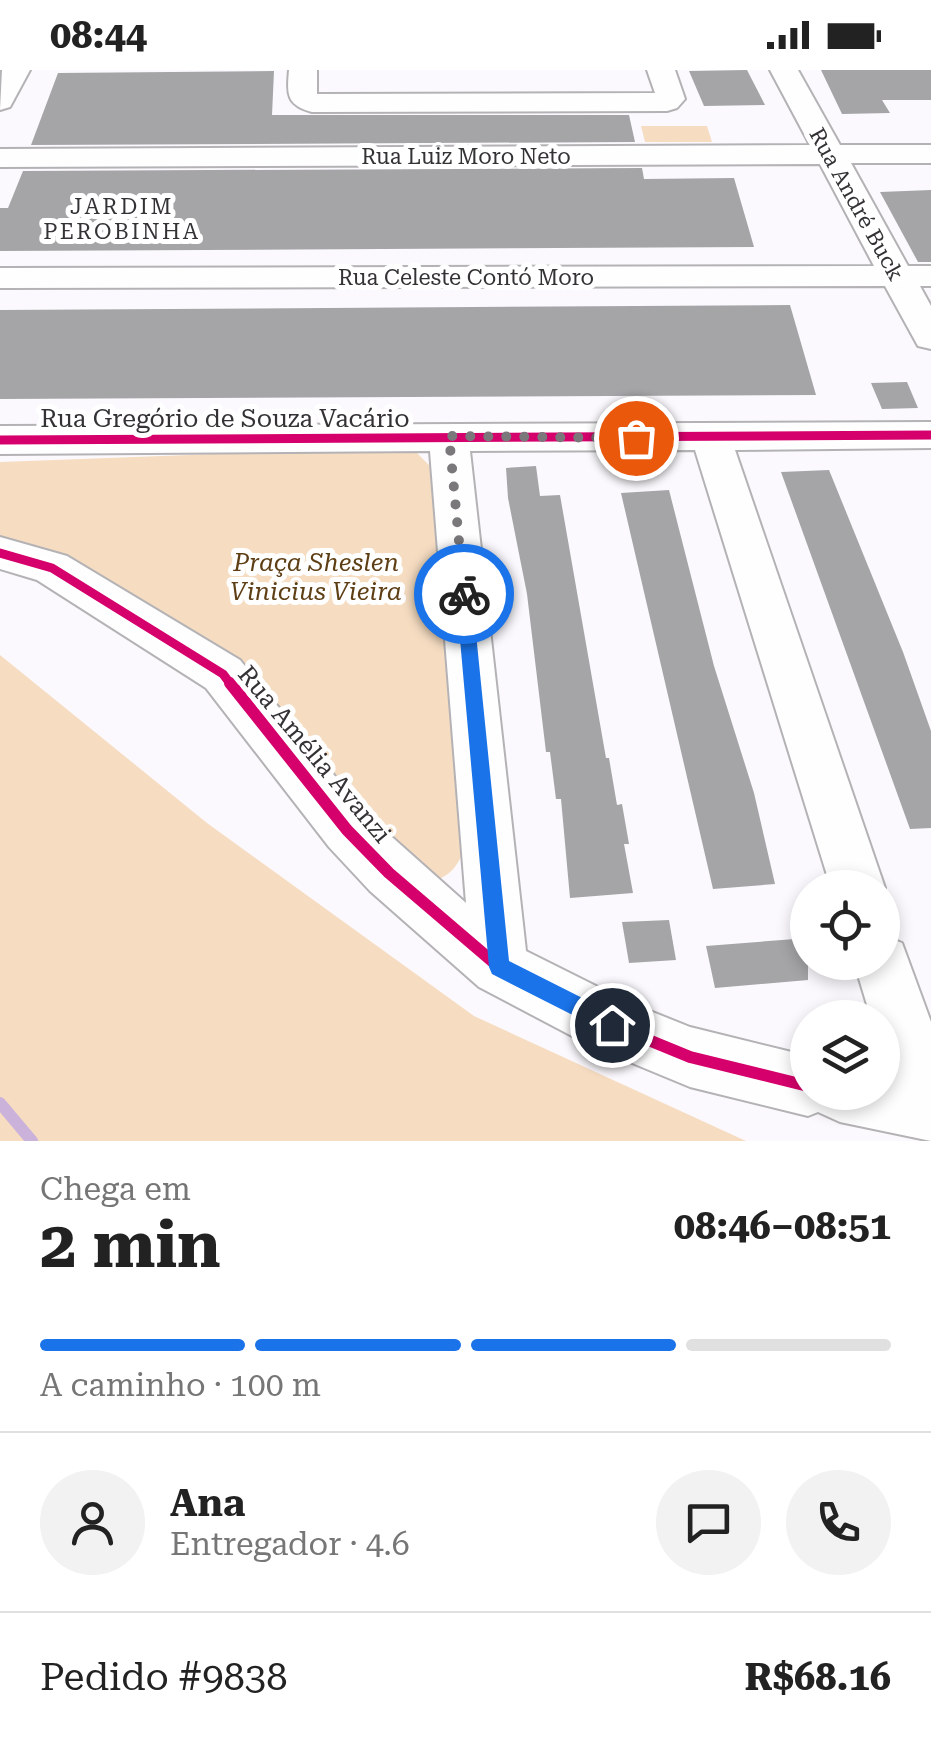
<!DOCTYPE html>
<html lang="pt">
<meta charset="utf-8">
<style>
:root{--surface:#fff;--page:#f2f2f2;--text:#222;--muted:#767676;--line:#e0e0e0;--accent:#1a73e8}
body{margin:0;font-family:"Roboto Serif",serif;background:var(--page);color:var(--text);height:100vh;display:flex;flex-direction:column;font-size:38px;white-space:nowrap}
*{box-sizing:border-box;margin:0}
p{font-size:32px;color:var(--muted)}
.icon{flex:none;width:55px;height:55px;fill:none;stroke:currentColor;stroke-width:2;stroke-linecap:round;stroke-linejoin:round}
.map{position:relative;height:1071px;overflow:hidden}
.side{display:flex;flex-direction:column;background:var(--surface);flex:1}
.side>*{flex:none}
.controls{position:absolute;left:790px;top:800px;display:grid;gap:20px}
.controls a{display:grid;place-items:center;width:110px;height:110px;border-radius:50%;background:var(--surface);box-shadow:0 5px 15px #0003;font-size:50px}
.pin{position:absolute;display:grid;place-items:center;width:85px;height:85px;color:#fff;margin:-42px;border:5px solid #fff;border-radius:50%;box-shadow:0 2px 10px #0007}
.courier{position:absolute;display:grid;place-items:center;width:100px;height:100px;margin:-50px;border:8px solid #1a73e8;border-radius:50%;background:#fff;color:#222;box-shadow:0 2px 12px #0007}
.head em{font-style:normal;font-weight:700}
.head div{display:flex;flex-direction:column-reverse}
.head{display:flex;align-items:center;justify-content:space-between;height:170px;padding:0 40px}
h1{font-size:65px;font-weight:700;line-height:75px}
.bar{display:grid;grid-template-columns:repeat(4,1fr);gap:15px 10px;align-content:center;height:120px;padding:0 40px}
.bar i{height:12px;border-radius:8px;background:var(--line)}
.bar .selected{background:var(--accent)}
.bar p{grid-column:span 4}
.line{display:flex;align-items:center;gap:25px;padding:0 40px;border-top:2px solid var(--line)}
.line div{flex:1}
.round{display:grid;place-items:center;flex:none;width:105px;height:105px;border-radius:52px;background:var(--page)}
.status{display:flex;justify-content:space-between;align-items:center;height:70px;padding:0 50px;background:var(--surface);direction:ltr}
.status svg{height:28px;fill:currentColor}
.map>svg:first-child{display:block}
.green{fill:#f6ddc2}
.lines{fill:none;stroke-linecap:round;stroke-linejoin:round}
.stream{stroke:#cab2da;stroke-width:12}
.building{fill:#a5a4a7}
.minor-casing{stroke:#b4b2b5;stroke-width:4}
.minor{fill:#fefeff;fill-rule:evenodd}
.cycleway-far1-casing{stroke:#fff;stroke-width:15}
.cycleway-casing{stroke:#fff;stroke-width:19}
.cycleway-far1{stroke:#d6006c;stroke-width:9}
.cycleway{stroke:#d6006c;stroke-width:12}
.route{fill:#1a73e8}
.done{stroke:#7a787b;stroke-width:10;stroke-dasharray:0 18}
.labels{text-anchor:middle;stroke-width:10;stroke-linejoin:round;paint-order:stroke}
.far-street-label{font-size:22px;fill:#343235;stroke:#fff}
.far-neighbourhood-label{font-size:22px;letter-spacing:2.5px;fill:#343235;stroke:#fff}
.street-label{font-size:25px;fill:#343235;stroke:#fff}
.park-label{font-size:25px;font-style:italic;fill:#5e3f15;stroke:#fff}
</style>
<div class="status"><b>08:44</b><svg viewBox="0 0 49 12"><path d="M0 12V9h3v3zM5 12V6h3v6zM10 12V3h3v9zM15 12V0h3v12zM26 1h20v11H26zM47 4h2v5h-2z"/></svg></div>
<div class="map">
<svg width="931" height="1071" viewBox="0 0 931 1071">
<rect width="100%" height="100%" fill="#fbf9fd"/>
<g class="green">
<polygon points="641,56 707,56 712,72 645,72"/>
<path d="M 399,377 L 414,380 L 434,400 L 469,766 C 460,795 451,811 419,813 L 277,641 L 0,468 L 0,392 Z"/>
<polygon points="0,585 207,753 474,946 746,1071 0,1071"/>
</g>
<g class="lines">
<polyline class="stream" points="0,1033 32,1071"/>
</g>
<g class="building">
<polygon points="747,0 765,35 704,36 689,1"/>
<polygon points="821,0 931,0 931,30 882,30 890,43 842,44"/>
<polygon points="274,1 272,45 629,45 635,72 31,75 58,3"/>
<polygon points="642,98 644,109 734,108 754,177 0,181 0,138 8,138 23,101"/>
<polygon points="931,120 931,192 918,192 880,122"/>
<polygon points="790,235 816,325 0,329 0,240"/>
<polygon points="907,312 918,338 882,339 871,313"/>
<polygon points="536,396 540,426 560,425 606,688 609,688 617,735 622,734 629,774 624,774 633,823 570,828 561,729 556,729 550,682 546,682 527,524 508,428 506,398"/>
<polygon points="829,400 903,582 931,661 931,758 910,759 781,402"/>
<polygon points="669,420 714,596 754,723 775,814 713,819 621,423"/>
<polygon points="669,850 676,890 629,893 622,852"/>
<polygon points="808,868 808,910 715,918 706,876"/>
</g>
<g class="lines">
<defs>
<g id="minor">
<polygon points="2,0 30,0 10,37 0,40"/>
<path d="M 289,0 L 317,0 L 317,24 L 655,23 L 647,0 L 675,0 L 685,29 L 677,38 L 667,41 L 312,42 C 286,35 287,24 289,0 Z"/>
<polygon points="770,0 798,0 840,75 931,75 931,93 851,93 908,196 931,196 931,216 920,216 931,236 931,279 918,276 885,216 0,218 0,198 874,196 820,94 0,97 0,79 810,75"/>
<polygon points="931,352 931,378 735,380 885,818 882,824 882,818 831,818 695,380 470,381 526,881 630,933 690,957 808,986 808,1022 882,1022 882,1000 888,1002 882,983 882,948 871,948 854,892 882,892 882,865 902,873 931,952 931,1071 840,1052 818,1042 808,1046 690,1017 591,976 479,917 370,821 329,777 206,618 37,510 0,499 0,467 67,486 240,590 365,743 466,833 430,381 0,384 0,356"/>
</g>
</defs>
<use href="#minor" class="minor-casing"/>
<use href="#minor" class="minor"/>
<defs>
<g id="cycleway-far1">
<polyline points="0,370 931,365"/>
<polyline points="0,483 52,498 223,604 232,616"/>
</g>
<polyline id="cycleway" points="230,613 347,760 389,803 499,897 612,955 690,987 808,1016"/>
</defs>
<use href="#cycleway-far1" class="cycleway-far1-casing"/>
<use href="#cycleway" class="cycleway-casing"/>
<use href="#cycleway-far1" class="cycleway-far1"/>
<use href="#cycleway" class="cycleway"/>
</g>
<polygon class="route" points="464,517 472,524 509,891 620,947 623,955 620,962 612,965 492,904 489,897 456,524"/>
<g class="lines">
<polyline class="done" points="464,524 449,366 636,368"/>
</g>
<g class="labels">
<g class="far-street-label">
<text x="466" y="94">Rua Luiz Moro Neto</text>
<text transform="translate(857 134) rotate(61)" y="8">Rua André Buck</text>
<text x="466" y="215">Rua Celeste Contó Moro</text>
</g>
<g class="far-neighbourhood-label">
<text x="122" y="144">JARDIM<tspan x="122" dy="25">PEROBINHA</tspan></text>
</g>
<g class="street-label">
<text x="225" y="357">Rua Gregório de Souza Vacário</text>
<text transform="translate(315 684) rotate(50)" y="9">Rua Amélia Avanzi</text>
</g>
<g class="park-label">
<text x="316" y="501">Praça Sheslen<tspan x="316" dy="29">Vinicius Vieira</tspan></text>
</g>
</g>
</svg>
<div class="controls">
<a><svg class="icon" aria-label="locate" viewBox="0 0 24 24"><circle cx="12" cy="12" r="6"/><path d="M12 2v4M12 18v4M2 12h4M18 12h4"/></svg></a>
<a><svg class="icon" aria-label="layers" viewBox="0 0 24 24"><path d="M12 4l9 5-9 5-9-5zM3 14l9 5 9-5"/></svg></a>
</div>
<div class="pin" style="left:636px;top:368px;background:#ea580c"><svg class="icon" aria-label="bag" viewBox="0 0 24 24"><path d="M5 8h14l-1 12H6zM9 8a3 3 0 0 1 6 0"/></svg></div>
<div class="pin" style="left:612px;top:955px;background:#1f2937"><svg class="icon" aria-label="home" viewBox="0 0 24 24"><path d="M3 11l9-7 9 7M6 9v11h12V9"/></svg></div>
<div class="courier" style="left:464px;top:524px"><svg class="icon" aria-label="bike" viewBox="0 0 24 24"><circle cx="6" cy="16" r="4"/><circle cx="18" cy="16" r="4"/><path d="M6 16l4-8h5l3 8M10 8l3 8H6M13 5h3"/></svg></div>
</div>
<section class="side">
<div class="head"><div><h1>2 min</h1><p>Chega em</p></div><em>08:46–08:51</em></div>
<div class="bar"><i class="selected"></i><i class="selected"></i><i class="selected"></i><i></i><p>A caminho · 100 m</p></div>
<div class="line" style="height:180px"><a class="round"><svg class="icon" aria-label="person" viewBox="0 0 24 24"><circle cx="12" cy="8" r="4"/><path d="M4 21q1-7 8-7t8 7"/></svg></a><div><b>Ana</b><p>Entregador · 4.6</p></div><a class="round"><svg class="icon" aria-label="chat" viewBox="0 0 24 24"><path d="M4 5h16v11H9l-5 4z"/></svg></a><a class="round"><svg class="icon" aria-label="phone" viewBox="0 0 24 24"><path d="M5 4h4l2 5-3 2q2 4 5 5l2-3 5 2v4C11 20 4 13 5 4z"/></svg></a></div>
<div class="line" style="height:130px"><div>Pedido #9838</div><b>R$68.16</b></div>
</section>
